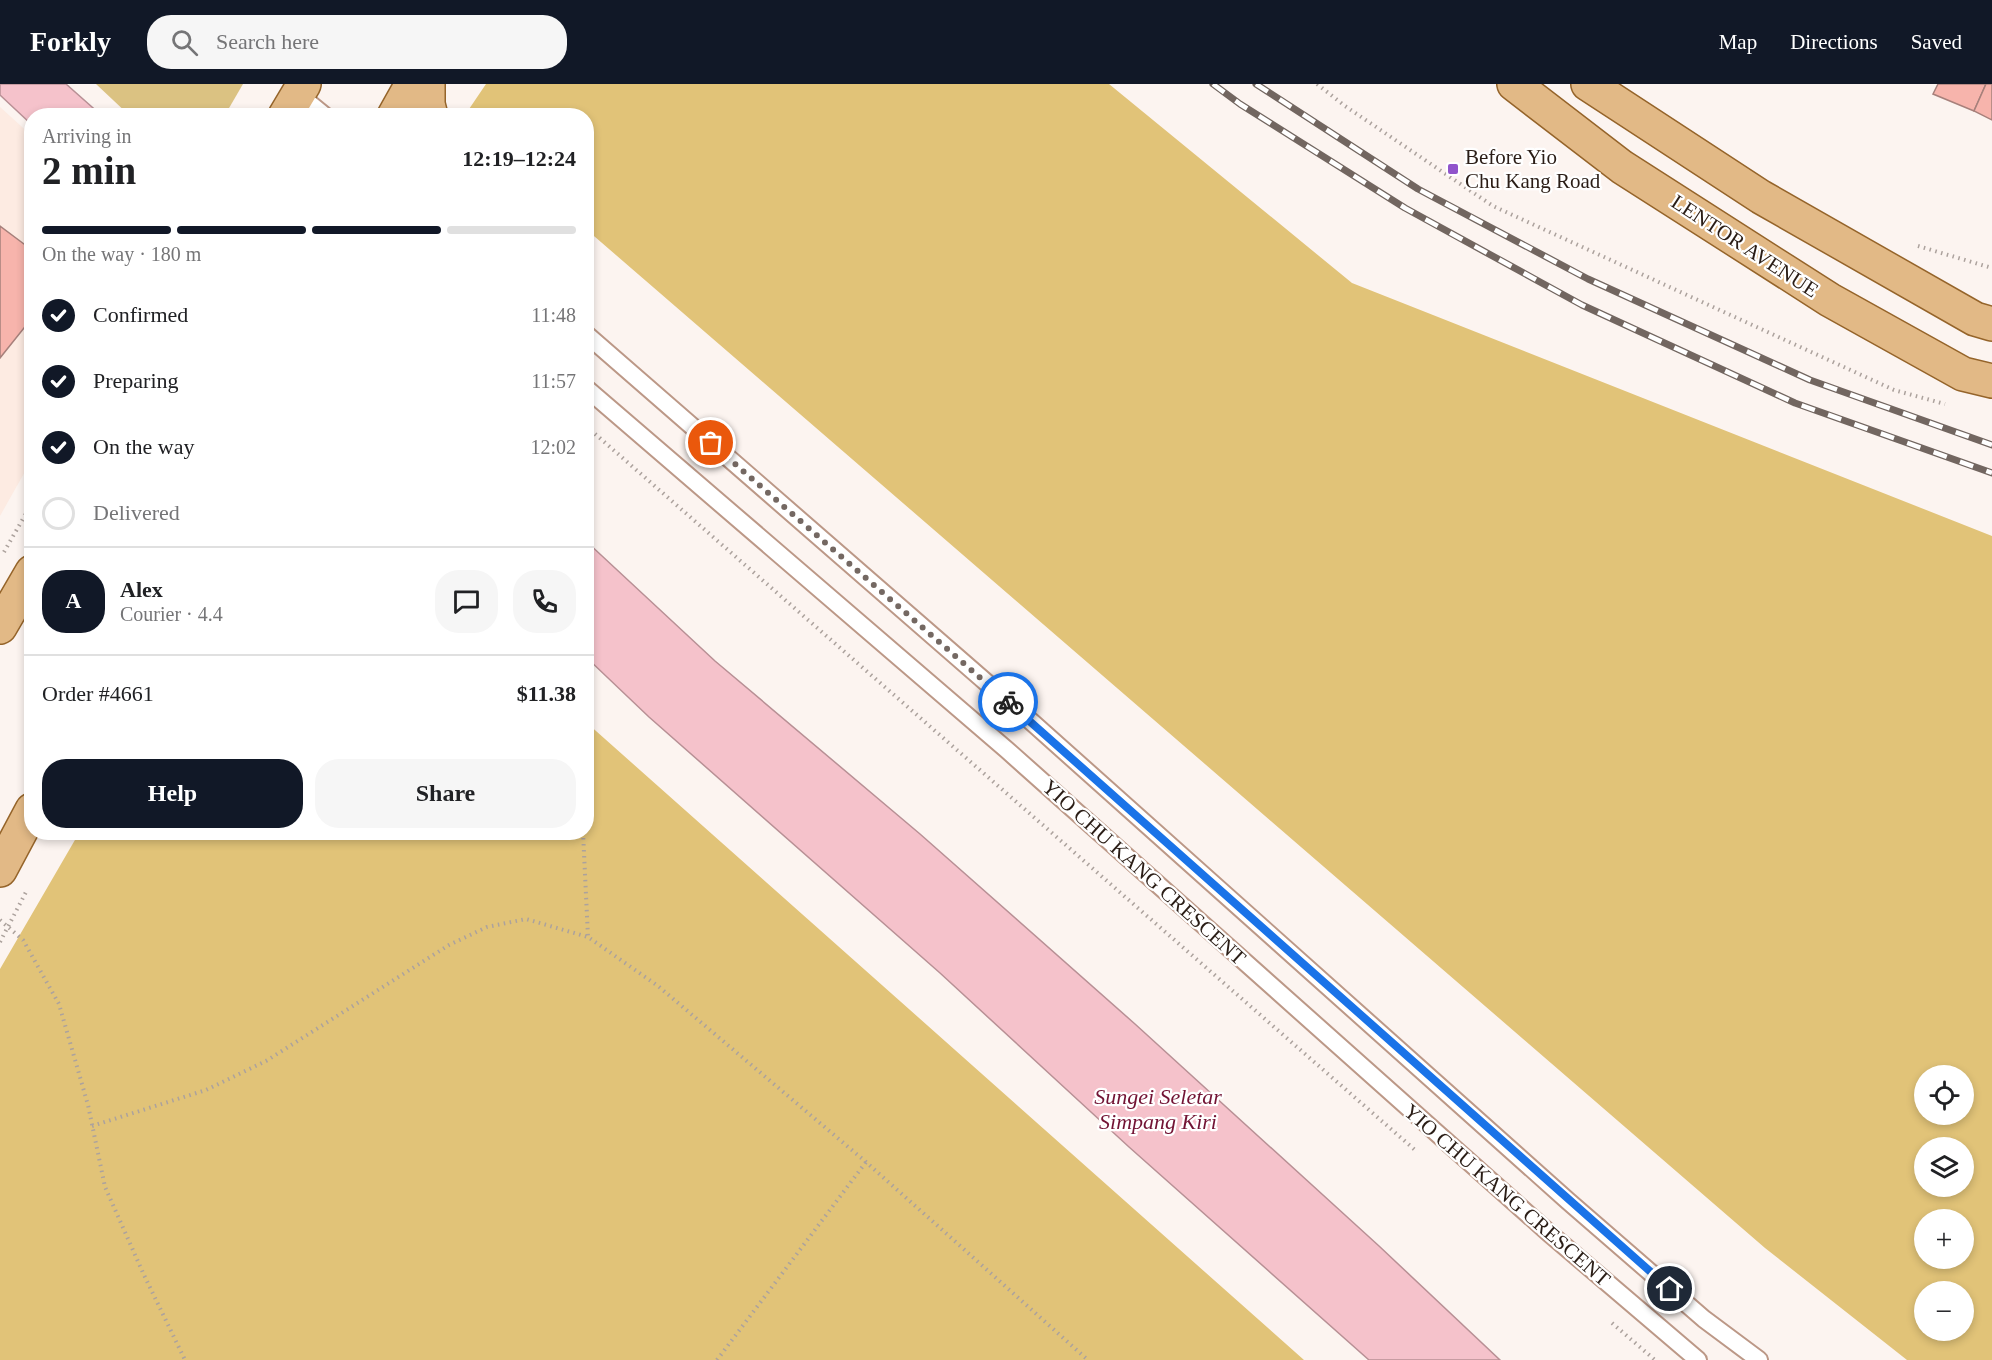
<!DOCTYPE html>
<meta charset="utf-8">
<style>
:root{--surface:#fff;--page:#f6f6f6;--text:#202124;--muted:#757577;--line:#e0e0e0;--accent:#111827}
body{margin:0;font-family:Georgia,serif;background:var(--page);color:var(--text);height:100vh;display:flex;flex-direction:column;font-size:22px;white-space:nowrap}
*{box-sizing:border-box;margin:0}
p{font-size:20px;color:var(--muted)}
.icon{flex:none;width:33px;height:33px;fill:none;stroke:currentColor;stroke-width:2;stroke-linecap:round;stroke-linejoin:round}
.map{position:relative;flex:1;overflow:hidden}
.details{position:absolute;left:24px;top:24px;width:570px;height:732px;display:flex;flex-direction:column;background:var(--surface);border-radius:24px;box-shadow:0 3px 9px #0003}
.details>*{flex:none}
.tools{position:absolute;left:1914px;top:981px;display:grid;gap:12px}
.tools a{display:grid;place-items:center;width:60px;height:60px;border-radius:50%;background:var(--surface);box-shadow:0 3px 9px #0003;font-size:30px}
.pin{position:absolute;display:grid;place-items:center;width:51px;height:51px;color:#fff;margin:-26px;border:3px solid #fff;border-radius:50%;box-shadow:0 2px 6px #0007}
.courier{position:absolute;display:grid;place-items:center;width:60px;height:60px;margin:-30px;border:4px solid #1a73e8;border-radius:50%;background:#fff;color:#222;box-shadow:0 2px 8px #0007}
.head em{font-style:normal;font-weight:700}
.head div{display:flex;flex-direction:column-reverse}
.head{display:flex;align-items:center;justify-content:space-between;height:102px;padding:0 18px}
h1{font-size:39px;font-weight:700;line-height:45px}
.bar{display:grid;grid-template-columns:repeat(4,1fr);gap:9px 6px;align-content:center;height:72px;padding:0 18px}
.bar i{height:8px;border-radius:4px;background:var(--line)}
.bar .on{background:var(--accent)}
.bar p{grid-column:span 4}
.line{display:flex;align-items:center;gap:15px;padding:0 18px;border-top:2px solid var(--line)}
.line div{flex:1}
.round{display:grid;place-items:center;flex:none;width:63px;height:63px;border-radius:24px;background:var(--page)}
ol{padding:0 18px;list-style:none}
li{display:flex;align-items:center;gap:18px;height:66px}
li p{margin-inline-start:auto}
li .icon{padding:6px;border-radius:50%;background:var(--accent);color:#fff;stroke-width:4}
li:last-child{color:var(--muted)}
li i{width:33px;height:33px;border:3px solid var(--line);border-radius:50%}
.primary-button{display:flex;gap:12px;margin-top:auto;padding:12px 18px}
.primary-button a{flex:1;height:69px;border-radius:24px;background:var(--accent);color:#fff;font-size:24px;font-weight:700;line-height:69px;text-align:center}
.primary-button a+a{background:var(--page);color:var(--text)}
header{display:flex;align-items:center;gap:36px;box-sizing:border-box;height:84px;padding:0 30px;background:var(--accent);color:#fff}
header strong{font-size:28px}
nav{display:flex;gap:33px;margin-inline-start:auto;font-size:21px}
.search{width:420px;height:54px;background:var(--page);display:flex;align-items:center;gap:15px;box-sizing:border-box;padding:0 21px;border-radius:24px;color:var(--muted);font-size:22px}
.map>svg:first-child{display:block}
.built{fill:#fdebe2}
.green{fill:#dbc282}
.forest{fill:#e1c378;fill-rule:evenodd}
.water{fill:#f5c2cb;stroke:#b89095;stroke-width:1.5}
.building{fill:#f7b4ac;stroke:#a7807b;stroke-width:1.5}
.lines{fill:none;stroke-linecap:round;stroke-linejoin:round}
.lane-casing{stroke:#bc9887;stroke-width:20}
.primary-casing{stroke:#95642a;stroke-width:36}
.path{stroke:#aca29d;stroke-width:4;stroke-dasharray:1.5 4.5;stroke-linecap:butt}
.lane{stroke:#fff;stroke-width:16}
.primary{stroke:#e2b986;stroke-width:33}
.rail-casing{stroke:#726660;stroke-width:7}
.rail{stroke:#fff;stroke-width:4.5;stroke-dasharray:14;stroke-linecap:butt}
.done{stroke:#746862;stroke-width:6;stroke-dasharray:0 10.8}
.route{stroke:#1a73e8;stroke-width:8}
.poi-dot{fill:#9054cb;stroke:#fff;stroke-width:2}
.labels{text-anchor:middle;stroke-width:4.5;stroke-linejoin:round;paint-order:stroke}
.poi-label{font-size:21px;fill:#2a1d16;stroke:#fff;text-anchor:start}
.street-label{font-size:21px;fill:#2a1d16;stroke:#fff}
.water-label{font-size:22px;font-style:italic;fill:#721334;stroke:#fff}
</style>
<header>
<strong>Forkly</strong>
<div class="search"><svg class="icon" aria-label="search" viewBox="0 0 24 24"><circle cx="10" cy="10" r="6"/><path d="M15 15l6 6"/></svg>Search here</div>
<nav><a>Map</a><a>Directions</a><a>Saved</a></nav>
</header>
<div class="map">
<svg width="1992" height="1276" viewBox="0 0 1992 1276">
<rect width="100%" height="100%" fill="#fcf4f0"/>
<polygon class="built" points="0,23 32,52 31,377 0,432"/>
<polygon class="green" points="96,0 243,0 225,31 130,32"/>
<g class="forest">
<path d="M 486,0 L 1109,0 L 1352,199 L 1992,452 L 1992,1276 L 1907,1276 L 1765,1164 L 587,146 L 586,32 L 465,31 ZM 1924,992 L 1964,992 L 1964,1030 L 1924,1030 ZM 1924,1064 L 1964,1064 L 1964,1102 L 1924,1102 ZM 1924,1136 L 1964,1136 L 1964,1174 L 1924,1174 ZM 1924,1208 L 1964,1208 L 1964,1246 L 1924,1246 Z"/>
<polygon points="587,639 1304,1276 0,1276 0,885 79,749 586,748"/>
</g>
<g class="water">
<polygon points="0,0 66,0 101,31 32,32 31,40 0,11"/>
<polygon points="587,458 715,577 920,750 1135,940 1379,1162 1500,1276 1369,1276 1129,1063 940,889 649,633 587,574"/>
</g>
<g class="building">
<polygon points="1938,0 1986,0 1974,27 1933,10"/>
<polygon points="1986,0 1992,0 1992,36 1974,27"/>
<polygon points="0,142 32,166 32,234 0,274"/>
</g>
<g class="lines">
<defs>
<g id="lane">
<polyline points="298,10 325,32"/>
<polyline points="586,250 1034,640 1568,1117 1704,1235 1759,1276"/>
<polyline points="586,304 1007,666 1549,1149 1698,1276"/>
</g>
<g id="primary">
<polyline points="428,0 428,20 431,32"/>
<polyline points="1514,0 1622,83 1830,216 1963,290 1992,297"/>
<polyline points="1588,0 1761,113 1975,235 1992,240"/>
<polyline points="285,32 304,0"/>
<polyline points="394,32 412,0"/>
<polyline points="0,543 32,488"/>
<polyline points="0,786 32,726"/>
</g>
</defs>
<use href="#lane" class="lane-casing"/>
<use href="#primary" class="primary-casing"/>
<g class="path">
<polyline points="1317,0 1345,22 1493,122 1894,306 1945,320"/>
<polyline points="1918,162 1992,184"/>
<polyline points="586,342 1415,1066"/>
<polyline points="4,468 32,419"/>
<polyline points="583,748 588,853"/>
<polyline points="0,836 23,856 59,920 88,1021 105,1103 144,1191 185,1276"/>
<polyline points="0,858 26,808"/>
<polyline points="92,1042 206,1006 266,977 449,861 487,843 526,835 588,853 658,902 866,1078 1088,1276"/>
<polyline points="1612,1239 1655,1276"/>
<polyline points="717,1276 866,1078"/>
</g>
<use href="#lane" class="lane"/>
<use href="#primary" class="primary"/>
<defs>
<g id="rail">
<polyline points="1213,0 1240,20 1405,124 1582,221 1795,319 1992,389"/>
<polyline points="1256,0 1418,105 1588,195 1810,296 1992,361"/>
</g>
</defs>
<use href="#rail" class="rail-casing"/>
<use href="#rail" class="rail"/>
</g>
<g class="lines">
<polyline class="done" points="711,359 1008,618"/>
<polyline class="route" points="1008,618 1670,1205"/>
</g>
<rect class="poi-dot" x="1447" y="79" width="12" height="12" rx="3"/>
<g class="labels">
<g class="poi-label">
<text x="1465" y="80">Before Yio<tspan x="1465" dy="24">Chu Kang Road</tspan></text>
</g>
<g class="street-label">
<text transform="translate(1745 162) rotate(33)" y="7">LENTOR AVENUE</text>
<text transform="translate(1144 788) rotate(42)" y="7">YIO CHU KANG CRESCENT</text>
<text transform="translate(1507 1111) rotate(41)" y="7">YIO CHU KANG CRESCENT</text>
</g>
<g class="water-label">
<text x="1158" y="1020">Sungei Seletar<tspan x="1158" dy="25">Simpang Kiri</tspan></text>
</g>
</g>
</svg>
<div class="tools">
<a><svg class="icon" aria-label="locate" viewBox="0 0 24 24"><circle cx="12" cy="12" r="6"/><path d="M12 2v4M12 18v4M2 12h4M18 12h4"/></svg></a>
<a><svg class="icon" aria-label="layers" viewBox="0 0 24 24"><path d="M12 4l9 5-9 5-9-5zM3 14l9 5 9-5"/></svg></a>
<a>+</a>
<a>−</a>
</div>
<div class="pin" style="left:711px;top:359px;background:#ea580c"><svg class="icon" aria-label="bag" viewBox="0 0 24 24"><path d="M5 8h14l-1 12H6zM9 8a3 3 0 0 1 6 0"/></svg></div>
<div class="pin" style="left:1670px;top:1205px;background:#1f2937"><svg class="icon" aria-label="home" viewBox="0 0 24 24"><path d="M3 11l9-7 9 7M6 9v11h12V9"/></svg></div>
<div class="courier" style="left:1008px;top:618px"><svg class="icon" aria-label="bike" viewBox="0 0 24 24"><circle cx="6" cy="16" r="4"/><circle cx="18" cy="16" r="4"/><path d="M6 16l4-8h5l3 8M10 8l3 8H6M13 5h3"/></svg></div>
<section class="details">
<div class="head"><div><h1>2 min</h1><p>Arriving in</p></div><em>12:19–12:24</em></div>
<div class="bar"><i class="on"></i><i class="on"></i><i class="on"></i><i></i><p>On the way · 180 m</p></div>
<ol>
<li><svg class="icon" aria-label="check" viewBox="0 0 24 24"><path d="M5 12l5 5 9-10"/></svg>Confirmed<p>11:48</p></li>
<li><svg class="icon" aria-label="check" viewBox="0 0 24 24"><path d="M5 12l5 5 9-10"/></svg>Preparing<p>11:57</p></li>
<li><svg class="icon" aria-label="check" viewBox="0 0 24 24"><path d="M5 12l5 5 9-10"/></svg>On the way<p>12:02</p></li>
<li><i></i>Delivered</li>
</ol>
<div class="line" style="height:108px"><b class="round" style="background:var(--accent);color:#fff">A</b><div><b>Alex</b><p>Courier · 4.4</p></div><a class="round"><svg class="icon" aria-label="chat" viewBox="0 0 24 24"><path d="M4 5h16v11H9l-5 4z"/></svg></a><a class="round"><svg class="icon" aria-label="phone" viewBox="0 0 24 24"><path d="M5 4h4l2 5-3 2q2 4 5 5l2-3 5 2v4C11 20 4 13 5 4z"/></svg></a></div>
<div class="line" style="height:78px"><div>Order #4661</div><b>$11.38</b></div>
<div class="primary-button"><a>Help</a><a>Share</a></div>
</section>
</div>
